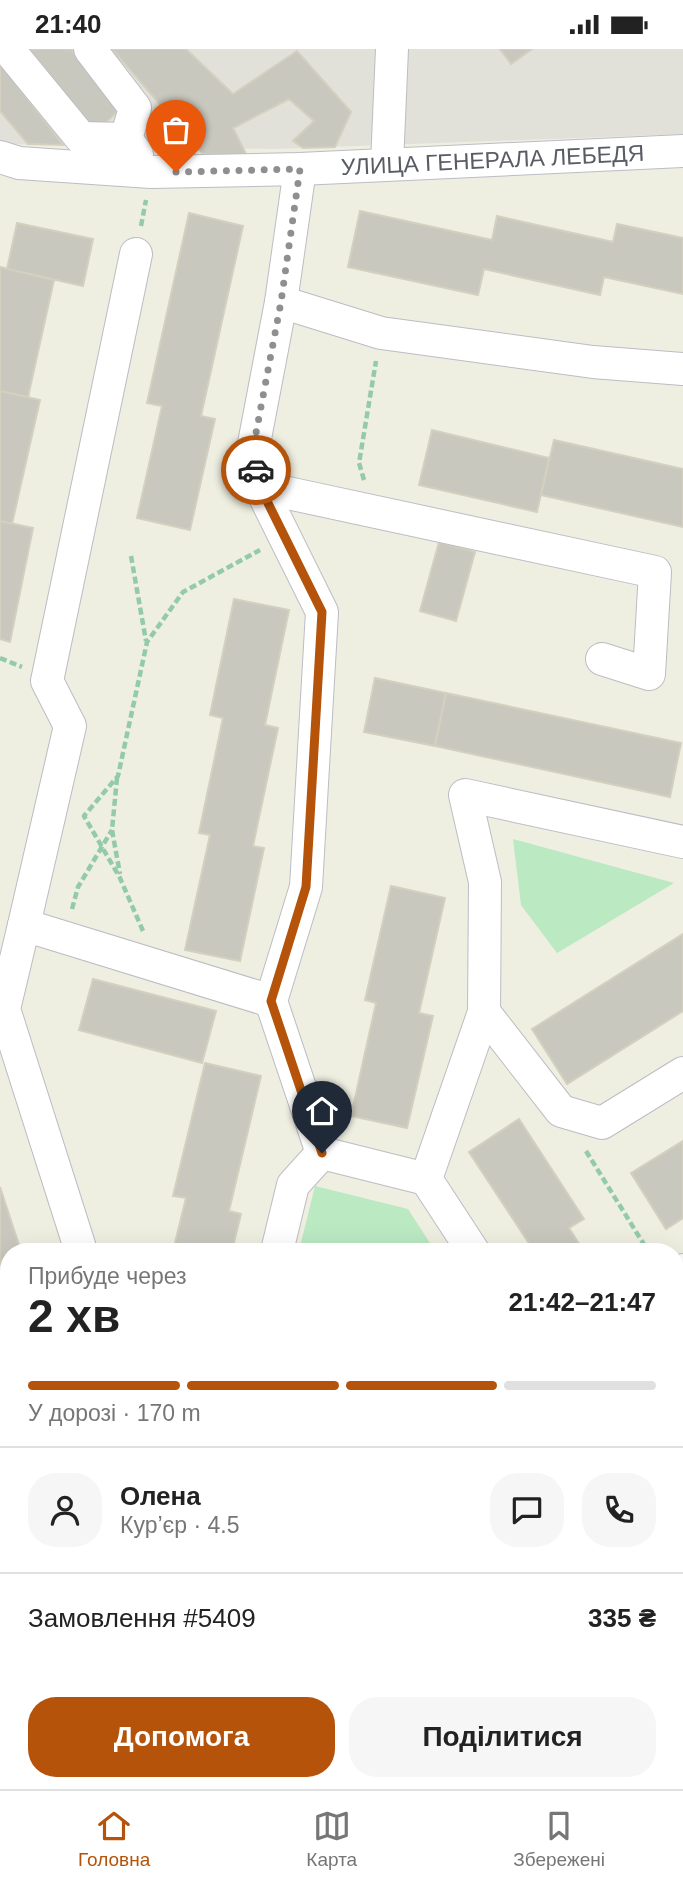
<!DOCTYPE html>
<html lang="uk">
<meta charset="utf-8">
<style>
:root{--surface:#fff;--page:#f6f6f6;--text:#222;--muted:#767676;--line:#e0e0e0;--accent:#b45309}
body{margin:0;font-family:Helvetica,sans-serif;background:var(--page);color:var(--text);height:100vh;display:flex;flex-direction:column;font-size:26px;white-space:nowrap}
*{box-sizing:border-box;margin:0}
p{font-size:23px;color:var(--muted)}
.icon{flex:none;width:38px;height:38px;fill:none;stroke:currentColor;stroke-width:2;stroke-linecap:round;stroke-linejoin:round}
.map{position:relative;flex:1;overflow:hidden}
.drawer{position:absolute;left:0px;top:1194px;width:684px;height:548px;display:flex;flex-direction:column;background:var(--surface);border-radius:28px 28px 0 0;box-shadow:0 7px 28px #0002}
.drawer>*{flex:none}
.pin{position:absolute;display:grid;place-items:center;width:60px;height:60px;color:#fff;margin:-72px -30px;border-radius:50% 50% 50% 0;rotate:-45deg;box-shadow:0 0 7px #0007}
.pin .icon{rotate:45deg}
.courier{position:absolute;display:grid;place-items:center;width:70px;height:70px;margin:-35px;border:5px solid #b45309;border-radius:50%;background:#fff;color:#222;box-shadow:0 2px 9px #0007}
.summary em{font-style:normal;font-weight:700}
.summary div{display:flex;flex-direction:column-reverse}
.summary{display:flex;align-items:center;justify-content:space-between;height:119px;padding:0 28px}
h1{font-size:46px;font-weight:700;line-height:52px}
.bar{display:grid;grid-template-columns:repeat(4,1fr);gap:10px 7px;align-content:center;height:84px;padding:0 28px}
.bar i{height:9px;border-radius:5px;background:var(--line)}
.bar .active{background:var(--accent)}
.bar p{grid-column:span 4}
.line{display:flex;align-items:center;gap:18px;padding:0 28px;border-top:2px solid var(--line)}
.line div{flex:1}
.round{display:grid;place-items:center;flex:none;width:74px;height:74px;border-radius:28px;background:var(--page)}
.action{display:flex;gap:14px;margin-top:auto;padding:14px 28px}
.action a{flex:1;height:80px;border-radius:28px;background:var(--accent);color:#fff;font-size:28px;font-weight:700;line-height:80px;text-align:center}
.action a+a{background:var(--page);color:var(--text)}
.status{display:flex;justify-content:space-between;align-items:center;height:49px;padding:0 35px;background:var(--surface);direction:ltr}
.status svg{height:19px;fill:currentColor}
.menu{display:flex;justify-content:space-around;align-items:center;height:98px;border-top:2px solid var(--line);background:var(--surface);font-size:19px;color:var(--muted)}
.menu a{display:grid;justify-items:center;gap:4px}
.menu .active{color:var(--accent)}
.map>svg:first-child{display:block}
.industrial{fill:#e1e0d9}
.education{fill:#deddd0}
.green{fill:#bae9c2}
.building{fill:#c9c8be;stroke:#d3d0bf;stroke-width:2}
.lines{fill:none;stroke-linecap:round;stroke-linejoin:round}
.minor-casing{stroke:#bcbdc4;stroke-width:34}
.path{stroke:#93caab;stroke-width:4.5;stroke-dasharray:7 3.5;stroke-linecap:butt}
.minor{stroke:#fff;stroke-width:32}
.done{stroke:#8e8f90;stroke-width:7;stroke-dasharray:0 12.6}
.route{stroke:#b45309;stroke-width:9}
.labels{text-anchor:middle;stroke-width:7;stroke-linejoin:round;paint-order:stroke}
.street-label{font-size:23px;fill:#5a5c64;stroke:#fff}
</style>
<div class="status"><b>21:40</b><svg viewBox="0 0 49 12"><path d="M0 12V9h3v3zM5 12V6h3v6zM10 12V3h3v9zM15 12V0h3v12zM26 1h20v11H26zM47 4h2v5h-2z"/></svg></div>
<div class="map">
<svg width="683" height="1740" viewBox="0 0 683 1740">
<rect width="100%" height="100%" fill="#eeeee1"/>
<polygon class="industrial" points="0,0 683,0 683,85 275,100 0,95"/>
<polygon class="education" points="676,1612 683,1613 683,1740 25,1740 27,1732 676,1732"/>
<g class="green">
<polygon points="513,790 674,834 557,904 521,856"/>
<polygon points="315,1137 408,1160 435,1202 299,1202"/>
<polygon points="132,1733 481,1733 479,1740 170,1740"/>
</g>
<g class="building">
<polygon points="29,0 71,0 119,61 96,83"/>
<polygon points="112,0 186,0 233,45 297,2 351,63 335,98 303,99 293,92 314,72 289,50 233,79 247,107 203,105"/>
<polygon points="500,0 532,0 511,15"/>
<polygon points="0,14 63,96 28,95 0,62"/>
<polygon points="360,162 492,191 497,167 613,193 617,175 683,189 683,245 604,228 600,246 484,220 478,246 348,218"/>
<polygon points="189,164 243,177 201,367 215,370 190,481 137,469 162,357 147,354"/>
<polygon points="17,174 93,190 83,237 7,220"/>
<polygon points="0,218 54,231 28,348 0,342"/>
<polygon points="0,342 40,351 12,475 0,472"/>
<polygon points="432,381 549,409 537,463 419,436"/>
<polygon points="554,391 683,420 683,478 541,446"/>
<polygon points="0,472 33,479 10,593 0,590"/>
<polygon points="439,493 475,503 456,572 420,562"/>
<polygon points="234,550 289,561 265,676 278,679 253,797 264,799 240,912 185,901 210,786 199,784 223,669 210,666"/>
<polygon points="375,629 446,644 435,697 364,683"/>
<polygon points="446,644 681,694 670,748 435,697"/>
<polygon points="391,837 445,849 419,964 433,967 407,1079 351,1067 376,954 365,951"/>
<polygon points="683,885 683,962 567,1035 532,980"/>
<polygon points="93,930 216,962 202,1014 79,981"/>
<polygon points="205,1014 261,1027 229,1162 241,1165 232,1202 173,1202 186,1149 173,1147"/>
<polygon points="519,1070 584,1170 569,1179 583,1201 587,1199 589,1202 540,1202 538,1199 534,1202 469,1103"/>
<polygon points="683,1092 683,1169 666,1180 631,1124"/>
<polygon points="0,1138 21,1202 9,1202 9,1228 0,1231"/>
<polygon points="9,1228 9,1350 1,1353 0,1231"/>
</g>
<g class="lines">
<defs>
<g id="minor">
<polyline points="8,0 81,89 126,90"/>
<polyline points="90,0 135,59 126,90 137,105"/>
<path id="s1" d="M 0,108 L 19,114 L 151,123 L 300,120 L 683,102"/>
<polyline points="387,115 392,0"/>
<polyline points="281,253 381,284 593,313 683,320"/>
<polyline points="260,438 655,523 649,625 602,610"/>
<polyline points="683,793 465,746 485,833 484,963 561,1062 602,1074 683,1024"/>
<polyline points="24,876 70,677 47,632 136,205"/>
<polyline points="271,952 322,1104"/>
<polyline points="322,1104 426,1130 473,1202"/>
<polyline points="426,1130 484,963"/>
<polyline points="81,1202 4,960 24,876 271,952 306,838 322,563 260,438 252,405 281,253 300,120"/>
<polyline points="277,1202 293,1136 322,1104"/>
<polyline points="676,1226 683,1221"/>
<polyline points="676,1251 683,1266"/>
<polyline points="676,1403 683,1399"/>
<polyline points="0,1432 9,1434"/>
<polyline points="0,1542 9,1533"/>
<polyline points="0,1644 9,1609"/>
</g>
</defs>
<use href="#minor" class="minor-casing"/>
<g class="path">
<polyline points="141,177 146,151"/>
<polyline points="364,431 359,414 376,312"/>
<polyline points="131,507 146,592"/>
<polyline points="0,609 22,618"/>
<polyline points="117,729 112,781 120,825"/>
<polyline points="72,860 78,838 112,781"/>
<polyline points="143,882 120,829 84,767 118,727 147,593 183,543 260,501"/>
<polyline points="586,1102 648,1202"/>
<polyline points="676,1589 683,1591"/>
<polyline points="574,1740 576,1732"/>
</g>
<use href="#minor" class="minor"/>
</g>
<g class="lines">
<polyline class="done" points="176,123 300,120 281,253 252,405 256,421"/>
<polyline class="route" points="256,421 260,438 322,563 306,838 271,952 322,1104"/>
</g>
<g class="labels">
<g class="street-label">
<text dy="8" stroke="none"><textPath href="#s1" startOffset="494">УЛИЦА ГЕНЕРАЛА ЛЕБЕДЯ</textPath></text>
</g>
</g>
</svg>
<div class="pin" style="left:176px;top:123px;background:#ea580c"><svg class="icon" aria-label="bag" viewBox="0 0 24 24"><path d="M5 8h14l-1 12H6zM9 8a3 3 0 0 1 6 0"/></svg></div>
<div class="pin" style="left:322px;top:1104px;background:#1f2937"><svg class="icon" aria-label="home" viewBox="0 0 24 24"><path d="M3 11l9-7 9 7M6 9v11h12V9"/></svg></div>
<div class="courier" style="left:256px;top:421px"><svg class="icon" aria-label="car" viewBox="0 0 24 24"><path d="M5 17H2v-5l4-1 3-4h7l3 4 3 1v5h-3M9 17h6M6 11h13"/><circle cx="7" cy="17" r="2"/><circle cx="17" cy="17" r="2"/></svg></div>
<section class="drawer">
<div class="summary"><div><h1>2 хв</h1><p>Прибуде через</p></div><em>21:42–21:47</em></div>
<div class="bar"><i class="active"></i><i class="active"></i><i class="active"></i><i></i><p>У дорозі · 170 m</p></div>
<div class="line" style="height:126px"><a class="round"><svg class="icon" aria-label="person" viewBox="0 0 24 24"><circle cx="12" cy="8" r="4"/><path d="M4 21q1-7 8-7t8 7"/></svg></a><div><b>Олена</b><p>Кур’єр · 4.5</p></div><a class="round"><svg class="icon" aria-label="chat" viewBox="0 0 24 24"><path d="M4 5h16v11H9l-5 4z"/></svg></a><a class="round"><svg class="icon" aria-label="phone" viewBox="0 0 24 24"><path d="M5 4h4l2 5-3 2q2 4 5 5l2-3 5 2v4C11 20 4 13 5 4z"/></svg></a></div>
<div class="line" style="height:91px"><div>Замовлення #5409</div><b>335 ₴</b></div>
<div class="action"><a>Допомога</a><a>Поділитися</a></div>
</section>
</div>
<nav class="menu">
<a class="active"><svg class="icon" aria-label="home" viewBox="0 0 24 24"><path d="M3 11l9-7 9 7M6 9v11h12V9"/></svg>Головна</a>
<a><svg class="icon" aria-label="map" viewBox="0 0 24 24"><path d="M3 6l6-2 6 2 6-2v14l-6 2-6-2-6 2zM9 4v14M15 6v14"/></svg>Карта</a>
<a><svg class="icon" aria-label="saved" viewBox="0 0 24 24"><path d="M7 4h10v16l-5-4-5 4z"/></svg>Збережені</a>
</nav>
